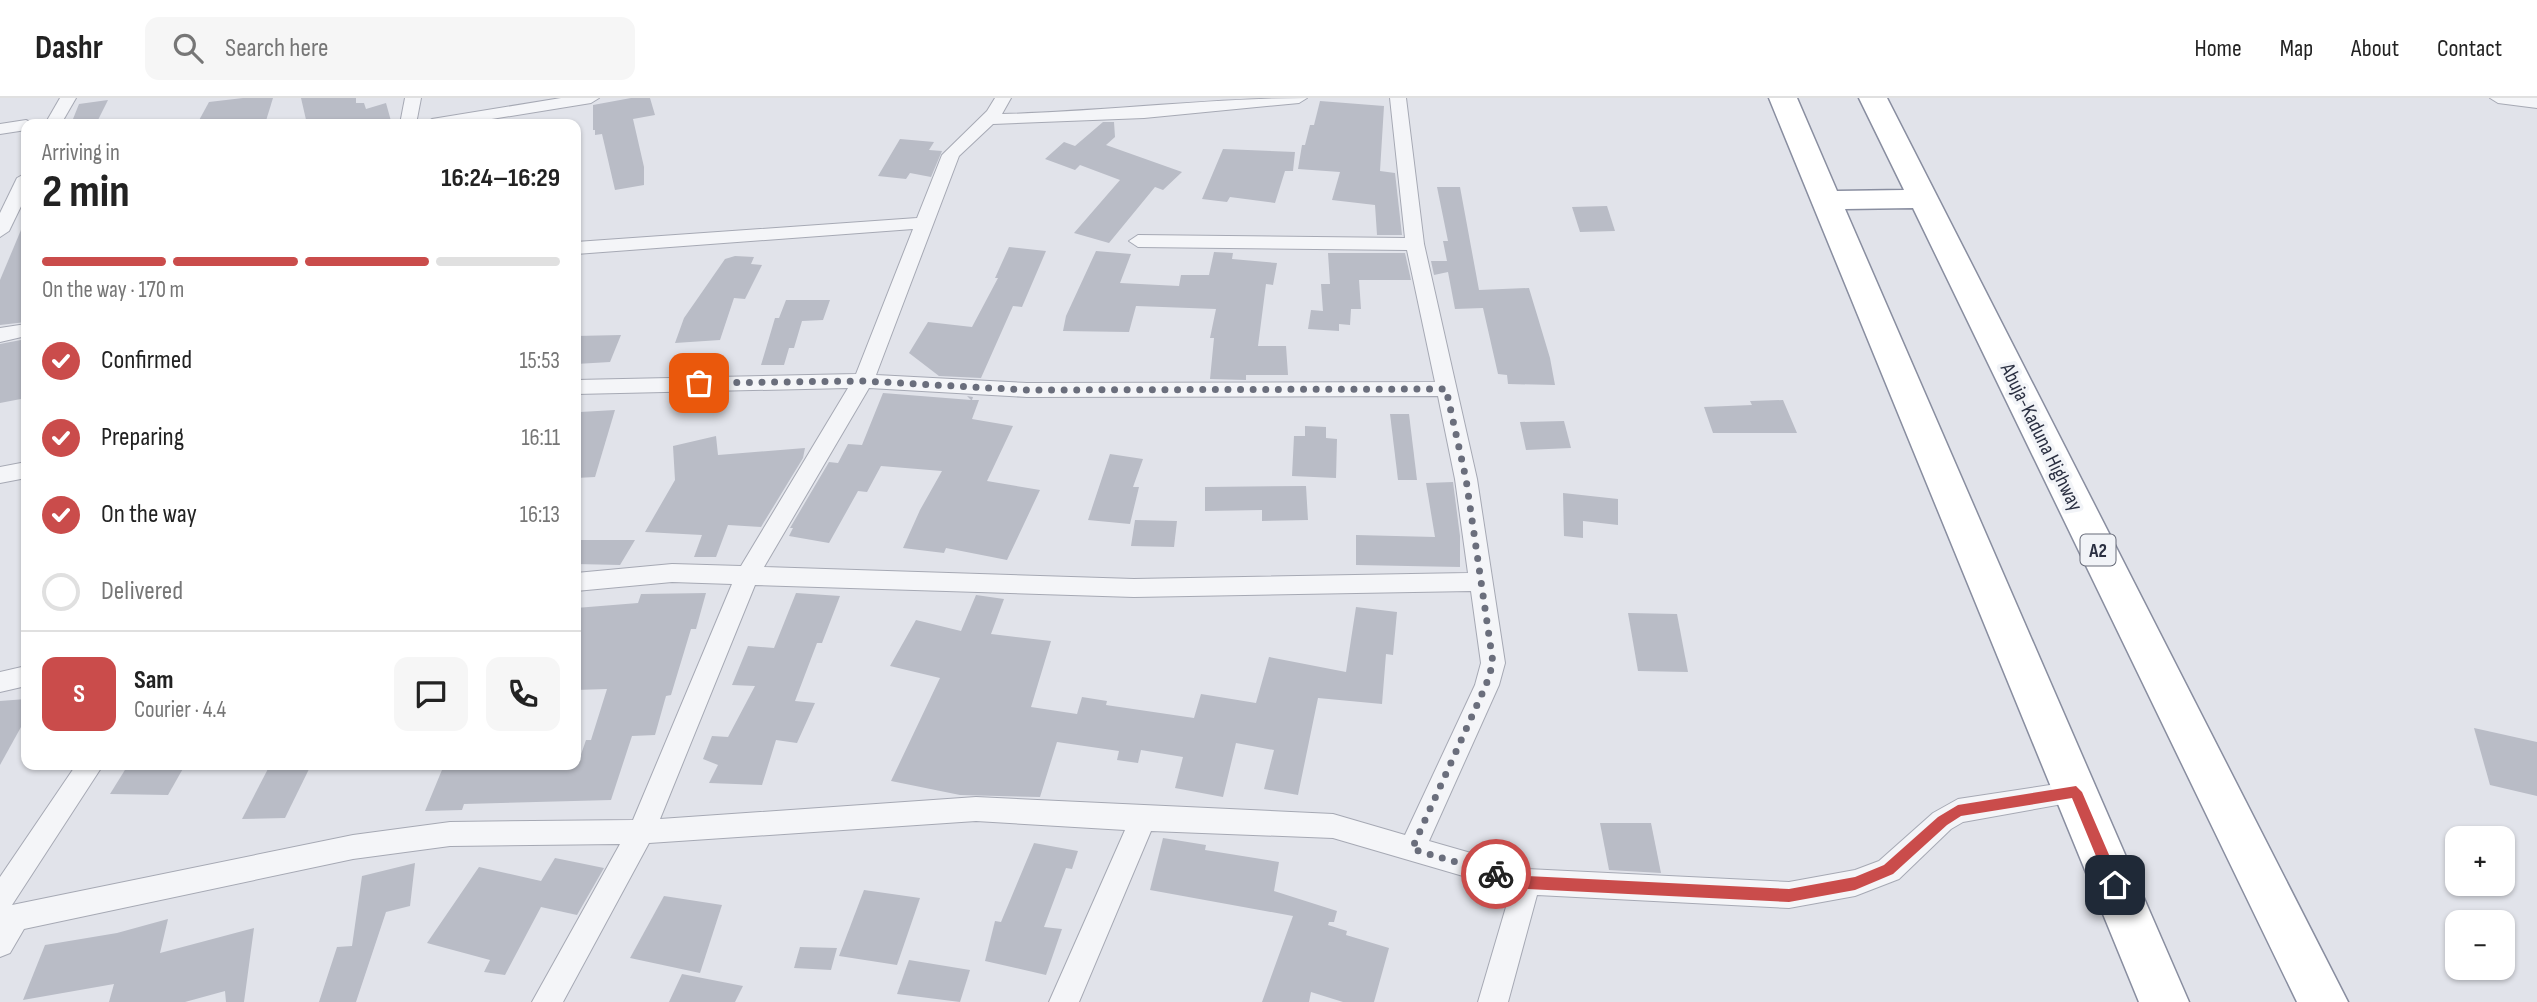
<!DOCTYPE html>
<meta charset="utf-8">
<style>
:root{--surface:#fff;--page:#f6f6f6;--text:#222;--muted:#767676;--line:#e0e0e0;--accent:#ca4c4b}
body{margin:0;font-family:"Sofia Sans Condensed",sans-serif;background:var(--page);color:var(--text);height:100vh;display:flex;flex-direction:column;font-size:26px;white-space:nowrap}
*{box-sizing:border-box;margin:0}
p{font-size:23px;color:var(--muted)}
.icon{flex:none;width:38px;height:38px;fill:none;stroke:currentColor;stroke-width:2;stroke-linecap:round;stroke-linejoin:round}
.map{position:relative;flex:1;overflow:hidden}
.drawer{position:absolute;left:21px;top:21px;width:560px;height:651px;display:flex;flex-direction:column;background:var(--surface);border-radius:14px;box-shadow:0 2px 5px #0004}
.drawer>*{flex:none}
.controls{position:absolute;left:2445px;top:728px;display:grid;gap:14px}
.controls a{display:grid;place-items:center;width:70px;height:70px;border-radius:14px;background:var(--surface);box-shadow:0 2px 5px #0004;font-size:35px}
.pin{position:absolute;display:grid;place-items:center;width:60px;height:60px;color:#fff;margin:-30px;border-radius:14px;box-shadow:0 4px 10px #0006}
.courier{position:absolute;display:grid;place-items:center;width:70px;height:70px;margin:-35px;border:5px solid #ca4c4b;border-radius:50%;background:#fff;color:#222;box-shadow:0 2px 9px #0007}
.summary em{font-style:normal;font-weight:700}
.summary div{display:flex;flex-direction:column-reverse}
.summary{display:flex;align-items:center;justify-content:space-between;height:119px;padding:0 21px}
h1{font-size:46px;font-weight:700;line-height:52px}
.bar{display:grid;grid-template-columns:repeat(4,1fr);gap:10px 7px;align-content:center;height:84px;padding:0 21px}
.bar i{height:9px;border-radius:5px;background:var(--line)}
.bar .current{background:var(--accent)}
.bar p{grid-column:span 4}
.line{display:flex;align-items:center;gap:18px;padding:0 21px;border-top:2px solid var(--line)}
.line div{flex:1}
.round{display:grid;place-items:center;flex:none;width:74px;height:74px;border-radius:14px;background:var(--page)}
ol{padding:0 21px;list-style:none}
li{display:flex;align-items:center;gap:21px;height:77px}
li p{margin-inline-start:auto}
li .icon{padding:7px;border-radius:50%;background:var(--accent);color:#fff;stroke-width:4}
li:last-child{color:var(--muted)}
li i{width:38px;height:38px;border:4px solid var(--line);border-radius:50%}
header{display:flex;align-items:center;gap:42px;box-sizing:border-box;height:98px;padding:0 35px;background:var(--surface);border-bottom:2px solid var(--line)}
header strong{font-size:33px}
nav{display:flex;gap:38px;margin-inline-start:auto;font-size:24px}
.search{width:490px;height:63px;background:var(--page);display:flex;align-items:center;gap:18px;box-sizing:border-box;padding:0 24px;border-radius:14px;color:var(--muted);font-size:26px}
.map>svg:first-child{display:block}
.building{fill:#b9bcc6}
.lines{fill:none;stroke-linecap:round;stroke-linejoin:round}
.minor-casing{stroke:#a6a9b4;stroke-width:2}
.trunk-casing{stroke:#898ea0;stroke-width:3}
.minor{fill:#f4f5f8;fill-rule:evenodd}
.trunk{fill:#fff;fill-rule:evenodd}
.route{fill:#ca4c4b}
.done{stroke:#6a6e7c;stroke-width:7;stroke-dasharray:0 12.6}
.labels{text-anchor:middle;stroke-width:7;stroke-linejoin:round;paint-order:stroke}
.shield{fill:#f1f3f7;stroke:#666a78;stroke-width:2}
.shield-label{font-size:19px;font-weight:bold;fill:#2a2f41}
.street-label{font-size:21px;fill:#2a2f41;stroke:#f1f3f7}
</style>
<header>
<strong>Dashr</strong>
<div class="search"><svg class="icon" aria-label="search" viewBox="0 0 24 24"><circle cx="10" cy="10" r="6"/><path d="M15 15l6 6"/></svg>Search here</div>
<nav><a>Home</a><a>Map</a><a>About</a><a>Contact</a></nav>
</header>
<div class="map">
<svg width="2537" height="904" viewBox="0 0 2537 904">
<rect width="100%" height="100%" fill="#e1e3ea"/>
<g class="building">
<polygon points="243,0 273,0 265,26 197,26 209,4"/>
<polygon points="301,0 356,0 356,5 364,5 366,11 386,5 391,23 380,26 307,26"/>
<polygon points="631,0 650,0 655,17 633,21 644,69 644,87 615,92 602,36 595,37 595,32 593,32 593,7"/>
<polygon points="108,2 96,26 71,26 79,6"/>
<polygon points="1320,3 1384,8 1380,73 1395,75 1402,137 1377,137 1375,107 1332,102 1340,74 1298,71 1302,47 1305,47 1310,27 1314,27"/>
<polygon points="1103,24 1114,24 1115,39 1106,47 1182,74 1163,92 1155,89 1109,145 1074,135 1120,82 1080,67 1075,72 1045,61 1064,44 1075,48"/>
<polygon points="900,41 934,44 929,52 942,53 931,79 910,75 906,81 878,78"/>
<polygon points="1223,51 1295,54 1293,73 1285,73 1275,105 1230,99 1227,104 1202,101"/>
<polygon points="1437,89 1460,89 1479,192 1529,190 1550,260 1555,287 1508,286 1507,277 1498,276 1483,210 1455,211 1448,174 1434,177 1431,163 1447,163 1443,143 1448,143"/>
<polygon points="1607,108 1615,133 1580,134 1572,109"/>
<polygon points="26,120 26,224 0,227 0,182"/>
<polygon points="1009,149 1046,153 1022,209 1013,208 981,280 939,278 909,255 928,224 972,229 998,180 995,180"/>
<polygon points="1096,153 1131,156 1120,185 1179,188 1181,177 1209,177 1214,154 1233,155 1232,161 1277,165 1273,187 1266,186 1258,248 1286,248 1288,277 1246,277 1246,282 1210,281 1214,240 1210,240 1216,211 1136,208 1129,234 1063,233 1066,218"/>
<polygon points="1328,155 1405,155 1411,182 1359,182 1361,211 1351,211 1350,227 1339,226 1339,233 1308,231 1311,212 1323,213 1321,186 1330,186"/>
<polygon points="735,158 754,159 751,166 762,167 745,201 734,200 720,242 675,245 684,220 725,161"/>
<polygon points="786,202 830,202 823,222 802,223 794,250 789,250 784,267 761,267 775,220 779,220"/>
<polygon points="621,237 610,264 576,266 576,238"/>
<polygon points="26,241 26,300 0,305 0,246"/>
<polygon points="883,295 971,302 967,298 973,299 972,302 979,302 972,321 1013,328 987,383 1040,392 1007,462 946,450 944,455 903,450 920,412 942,373 881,368 867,394 858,393 829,445 789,438 793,430 790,430 829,364 838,365 848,346 862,347"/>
<polygon points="1783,302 1797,335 1713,335 1704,309 1752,307 1750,303"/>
<polygon points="615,312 595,379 576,380 576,327 580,314"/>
<polygon points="1390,316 1409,316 1417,382 1398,382"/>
<polygon points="1564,323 1571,350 1526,352 1520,324"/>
<polygon points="1305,328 1326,329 1326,340 1337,341 1336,380 1292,378 1294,338 1305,338"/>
<polygon points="716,338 718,357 805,350 803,360 761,429 728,427 716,459 694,459 702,437 645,434 675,382 673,348"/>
<polygon points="1110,356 1143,361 1133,389 1139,389 1130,426 1088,422"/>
<polygon points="1453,384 1460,438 1460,469 1356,467 1356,437 1435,439 1426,385"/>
<polygon points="1306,388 1308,422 1262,423 1262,412 1205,413 1205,389"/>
<polygon points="1563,395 1618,401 1618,427 1583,423 1583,440 1564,438"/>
<polygon points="1135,422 1177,423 1174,449 1131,448"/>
<polygon points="580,442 635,442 620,467 576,466 576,452"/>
<polygon points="706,495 696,531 691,531 671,597 666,598 655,637 632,638 611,702 464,706 462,712 425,713 444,667 480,667 478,672 577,668 586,642 591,642 607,591 576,592 576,510 638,505 641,496"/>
<polygon points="796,495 840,498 822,545 817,545 795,603 815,605 797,645 776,642 762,687 709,685 718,667 703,661 712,638 728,639 755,588 732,587 748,548 774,550"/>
<polygon points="976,497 1004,501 991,536 1051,543 1031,609 1077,616 1082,599 1107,603 1106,607 1194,620 1201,596 1256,605 1269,559 1346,574 1356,509 1397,514 1393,557 1386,556 1382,606 1318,600 1298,697 1264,691 1274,652 1236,645 1223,699 1175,690 1183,659 1141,652 1138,665 1117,662 1119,653 1057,644 1040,699 960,697 891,683 940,580 890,568 916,522 961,533"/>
<polygon points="1628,515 1677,516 1688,574 1638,573"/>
<polygon points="26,601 26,620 0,667 0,603"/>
<polygon points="2474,630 2537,644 2537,698 2490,687"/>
<polygon points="128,667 185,667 168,697 110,696"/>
<polygon points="270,667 311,667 285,720 242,721"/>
<polygon points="1600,725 1651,725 1661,775 1609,772"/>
<polygon points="1163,740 1206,747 1205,752 1279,764 1274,793 1337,813 1334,824 1329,824 1328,827 1347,833 1346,837 1389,850 1374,904 1343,904 1311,894 1309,904 1262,904 1293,818 1150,792"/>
<polygon points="1034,745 1078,753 1072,771 1066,770 1044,829 1062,831 1046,877 985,863 995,823 1001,824"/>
<polygon points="555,760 604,770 577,817 541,809 505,877 484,874 490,862 427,845 479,769 541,783"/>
<polygon points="415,765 410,808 386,814 356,904 319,904 337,849 352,848 362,778"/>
<polygon points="864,792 920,800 897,867 839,858"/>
<polygon points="664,798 722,807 700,875 630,860"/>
<polygon points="168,821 160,855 254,830 244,904 226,904 225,893 185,904 109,904 114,886 23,902 45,847 117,835"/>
<polygon points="800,849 837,850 831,872 794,870"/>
<polygon points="909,862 970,872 960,904 897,896"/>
<polygon points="682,876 743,888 735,904 669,904"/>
</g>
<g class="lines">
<defs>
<g id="minor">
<polygon points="60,0 76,0 61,26 45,26"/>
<polygon points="405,0 421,0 416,26 400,26"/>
<polygon points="561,0 599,0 591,5 461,26 424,26 432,21"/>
<path d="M 995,0 L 1011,0 L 1002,16 C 1104,14 1205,0 1307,0 L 1299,5 L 1144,20 L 993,26 L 959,58 L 876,277 L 1027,285 L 1435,284 L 1407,152 L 1138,149 L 1129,143 L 1138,137 L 1405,140 L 1390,0 L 1406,0 L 1424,146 L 1477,381 L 1505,565 L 1499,587 L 1429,743 L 1527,771 L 1789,784 L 1855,772 L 1879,763 L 1933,715 L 1958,701 L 2076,683 L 2085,686 L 2089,694 L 2085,702 L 1963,724 L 1951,731 L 1899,781 L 1855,798 L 1789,810 L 1537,797 L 1508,904 L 1478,904 L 1511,792 L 1333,740 L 1151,733 L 1079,904 L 1049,904 L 1125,732 L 976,723 L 649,745 L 563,904 L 532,904 L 620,746 L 450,748 L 353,761 L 24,831 L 10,855 L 0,859 L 0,779 L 76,667 L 103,667 L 12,807 L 353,737 L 450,724 L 633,722 L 732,486 L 672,484 L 576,493 L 576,475 L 672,466 L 741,468 L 848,290 L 576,296 L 576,282 L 856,276 L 913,131 L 576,156 L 576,144 L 917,120 L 942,57 L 987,13 ZM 869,290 L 1027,299 L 1438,298 L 1455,381 L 1468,475 L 1134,481 L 764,469 ZM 755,487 L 1134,499 L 1471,493 L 1481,565 L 1475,587 L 1405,737 L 1333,716 L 976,699 L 660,721 Z"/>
<polygon points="2490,0 2537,0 2537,10 2498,5"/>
<polygon points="26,22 34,26 26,26 26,32 0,36 0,26"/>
<polygon points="26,75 26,98 9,133 0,139 0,115 17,80"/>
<polygon points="26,226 26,238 0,244 0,230"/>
<polygon points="26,364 26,380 0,385 0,369"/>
<polygon points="26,568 26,588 0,594 0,574"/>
</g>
<polygon id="trunk" points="1769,0 1797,0 1837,93 1904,92 1859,0 1887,0 2348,904 2297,904 1913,110 1845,111 2189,904 2139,904"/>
</defs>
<use href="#minor" class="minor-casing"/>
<use href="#trunk" class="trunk-casing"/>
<use href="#minor" class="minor"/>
<use href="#trunk" class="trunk"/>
</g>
<polygon class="route" points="2076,688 2082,694 2122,787 2120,792 2110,792 2072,700 1961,718 1947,727 1893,776 1855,792 1789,804 1527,791 1492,781 1490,776 1496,770 1527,778 1789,791 1855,779 1884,767 1938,719 1958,707"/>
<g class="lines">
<polyline class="done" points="699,285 863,283 1027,292 1446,291 1466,381 1493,565 1486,587 1412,751 1496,776"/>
</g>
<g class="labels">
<rect class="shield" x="2080.5" y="436.5" width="35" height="31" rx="5"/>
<g class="shield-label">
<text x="2098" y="459">A2</text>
</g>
<g class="street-label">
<text transform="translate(2042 339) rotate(64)" y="7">Abuja-Kaduna Highway</text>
</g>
</g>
</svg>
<div class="controls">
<a>+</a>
<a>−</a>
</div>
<div class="pin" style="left:699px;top:285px;background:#ea580c"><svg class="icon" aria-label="bag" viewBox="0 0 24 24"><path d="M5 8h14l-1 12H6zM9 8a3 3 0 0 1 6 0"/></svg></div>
<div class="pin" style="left:2115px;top:787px;background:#1f2937"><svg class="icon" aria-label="home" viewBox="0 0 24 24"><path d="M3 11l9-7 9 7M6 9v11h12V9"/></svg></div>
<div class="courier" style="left:1496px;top:776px"><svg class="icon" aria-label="bike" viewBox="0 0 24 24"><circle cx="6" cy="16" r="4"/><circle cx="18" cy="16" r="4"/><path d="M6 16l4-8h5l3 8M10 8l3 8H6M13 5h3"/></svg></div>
<section class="drawer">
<div class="summary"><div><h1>2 min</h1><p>Arriving in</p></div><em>16:24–16:29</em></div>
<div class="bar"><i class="current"></i><i class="current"></i><i class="current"></i><i></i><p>On the way · 170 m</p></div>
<ol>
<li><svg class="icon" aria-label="check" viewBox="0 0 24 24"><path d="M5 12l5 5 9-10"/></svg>Confirmed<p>15:53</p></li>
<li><svg class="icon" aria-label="check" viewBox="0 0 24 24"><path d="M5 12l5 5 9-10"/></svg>Preparing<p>16:11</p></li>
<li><svg class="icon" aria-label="check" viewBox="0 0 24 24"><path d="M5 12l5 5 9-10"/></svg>On the way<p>16:13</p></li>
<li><i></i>Delivered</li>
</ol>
<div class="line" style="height:126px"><b class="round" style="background:var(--accent);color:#fff">S</b><div><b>Sam</b><p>Courier · 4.4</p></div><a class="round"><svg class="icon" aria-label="chat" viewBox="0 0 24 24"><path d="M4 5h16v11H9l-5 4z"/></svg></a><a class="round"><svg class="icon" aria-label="phone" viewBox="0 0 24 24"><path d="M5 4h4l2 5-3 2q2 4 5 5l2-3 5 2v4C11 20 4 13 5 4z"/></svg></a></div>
</section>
</div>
